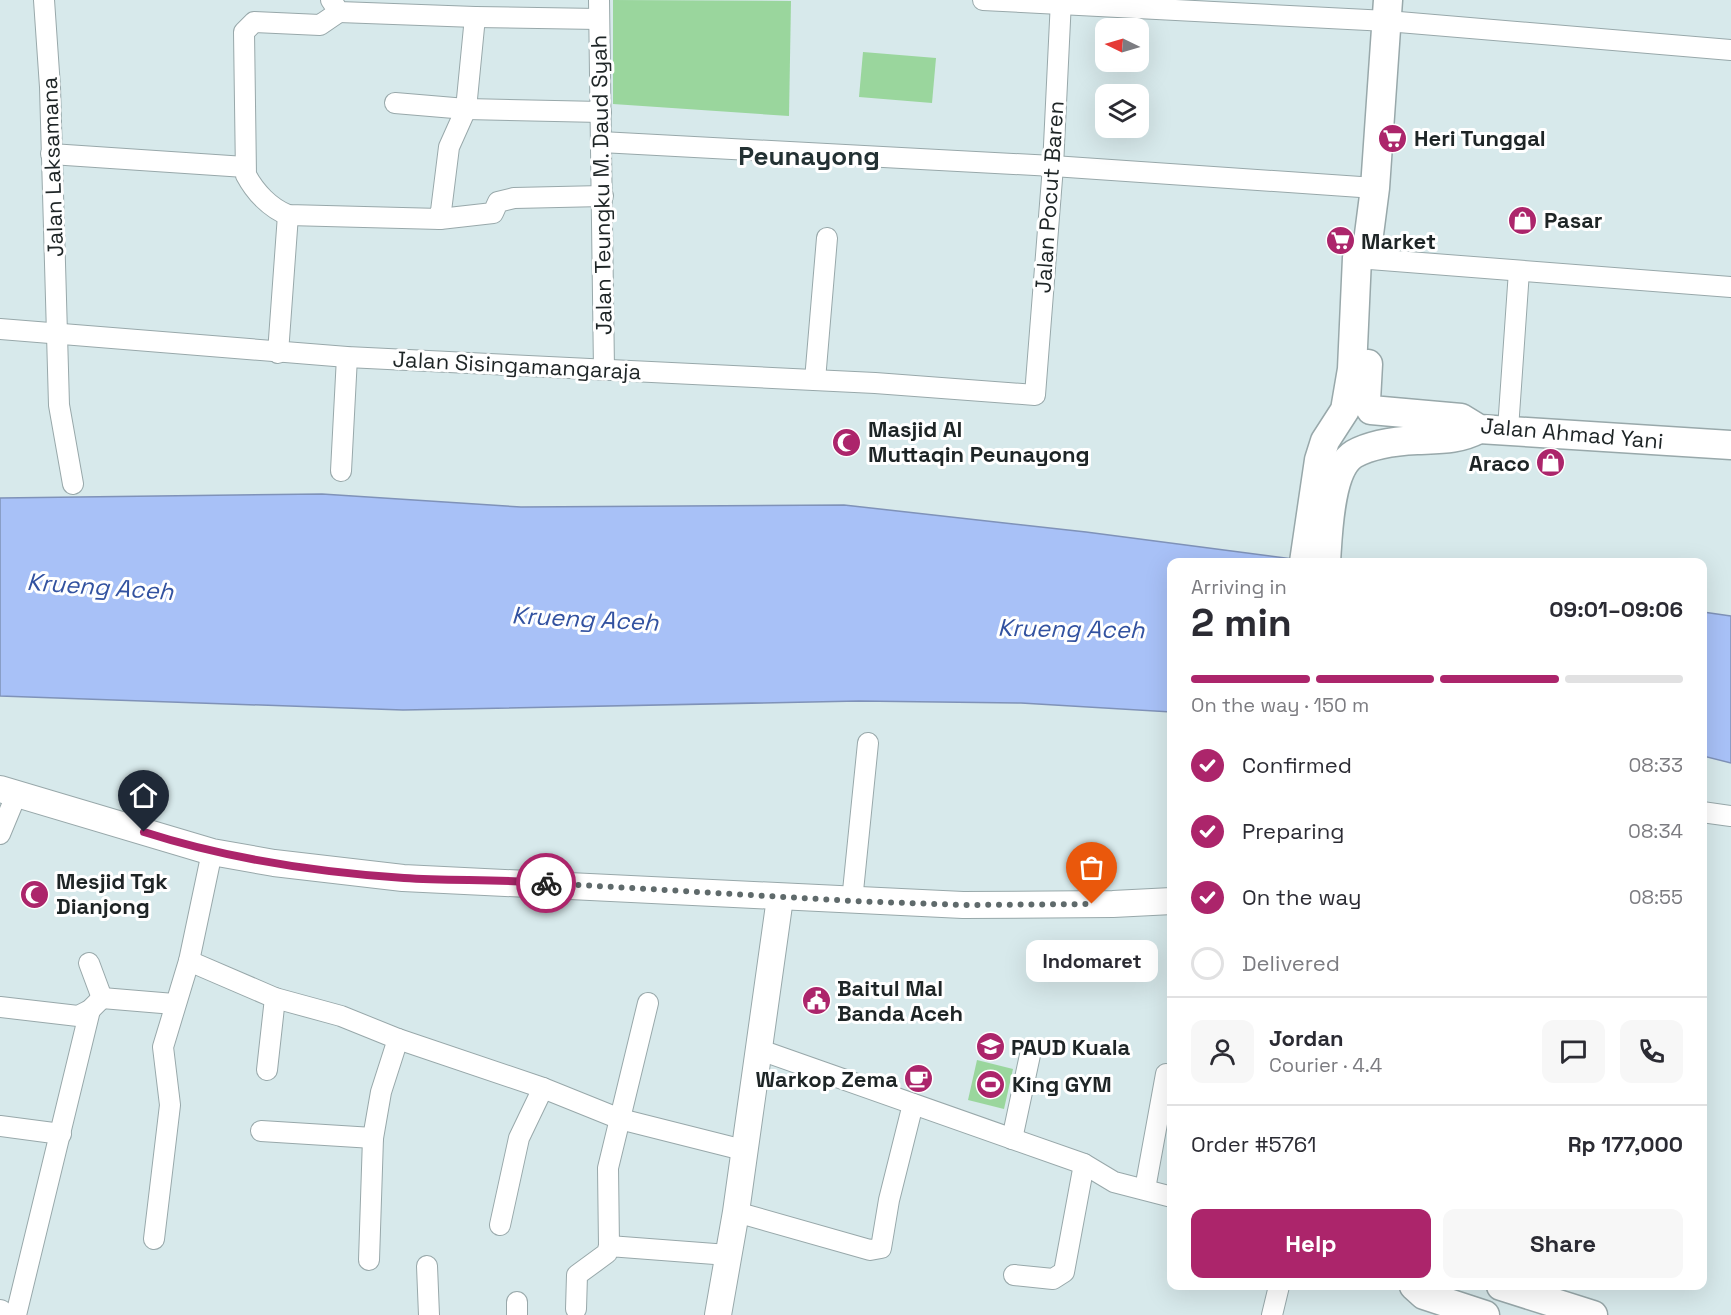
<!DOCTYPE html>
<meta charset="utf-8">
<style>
:root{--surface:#fff;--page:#f7f7f7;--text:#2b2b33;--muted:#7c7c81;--line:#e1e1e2;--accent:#ac256b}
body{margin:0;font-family:"Space Grotesk",sans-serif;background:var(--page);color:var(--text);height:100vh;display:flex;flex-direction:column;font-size:22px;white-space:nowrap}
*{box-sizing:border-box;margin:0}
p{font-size:20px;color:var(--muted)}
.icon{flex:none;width:33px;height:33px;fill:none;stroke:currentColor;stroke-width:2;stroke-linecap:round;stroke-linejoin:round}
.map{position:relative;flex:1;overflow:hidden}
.drawer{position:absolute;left:1167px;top:558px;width:540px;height:732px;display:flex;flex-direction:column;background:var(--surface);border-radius:12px;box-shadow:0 6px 24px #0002}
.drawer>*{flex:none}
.needle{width:39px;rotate:275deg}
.fabs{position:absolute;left:1095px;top:18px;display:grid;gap:12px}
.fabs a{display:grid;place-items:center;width:54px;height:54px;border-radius:12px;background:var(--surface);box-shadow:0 6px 24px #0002;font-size:30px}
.pin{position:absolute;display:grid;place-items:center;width:51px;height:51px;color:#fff;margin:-62px -26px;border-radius:50% 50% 50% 0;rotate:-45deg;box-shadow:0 0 6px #0007}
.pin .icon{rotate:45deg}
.courier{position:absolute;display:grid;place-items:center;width:60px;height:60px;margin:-30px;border:4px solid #ac256b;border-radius:50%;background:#fff;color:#222;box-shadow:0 2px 8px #0007}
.bubble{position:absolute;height:42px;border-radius:12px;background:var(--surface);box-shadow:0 6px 24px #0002;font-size:20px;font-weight:800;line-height:42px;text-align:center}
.headline em{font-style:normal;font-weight:800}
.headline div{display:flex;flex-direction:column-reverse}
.headline{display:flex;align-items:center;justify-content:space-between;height:102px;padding:0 24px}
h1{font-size:39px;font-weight:800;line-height:45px}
.bar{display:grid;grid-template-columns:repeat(4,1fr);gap:9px 6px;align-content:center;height:72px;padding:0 24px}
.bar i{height:8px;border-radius:4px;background:var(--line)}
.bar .current{background:var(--accent)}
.bar p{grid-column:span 4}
.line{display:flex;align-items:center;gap:15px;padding:0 24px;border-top:2px solid var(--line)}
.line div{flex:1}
.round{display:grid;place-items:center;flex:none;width:63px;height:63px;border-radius:12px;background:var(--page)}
ol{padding:0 24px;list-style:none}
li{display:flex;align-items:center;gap:18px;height:66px}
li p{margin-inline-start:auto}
li .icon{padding:6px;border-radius:50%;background:var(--accent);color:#fff;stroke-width:4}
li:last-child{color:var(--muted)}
li i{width:33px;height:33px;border:3px solid var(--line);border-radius:50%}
.action{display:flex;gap:12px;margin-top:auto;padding:12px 24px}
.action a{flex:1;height:69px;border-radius:12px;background:var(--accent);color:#fff;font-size:24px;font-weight:800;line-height:69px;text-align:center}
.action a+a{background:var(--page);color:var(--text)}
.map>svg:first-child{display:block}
.green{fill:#9ad69d}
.water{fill:#a8c1f7;stroke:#7f92b8;stroke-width:1.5}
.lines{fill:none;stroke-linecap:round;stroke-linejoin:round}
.minor-casing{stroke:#98a8aa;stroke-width:22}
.tertiary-casing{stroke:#98a8aa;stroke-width:28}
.secondary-casing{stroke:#98a8aa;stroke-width:31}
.minor{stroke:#fff;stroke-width:20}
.tertiary{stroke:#fff;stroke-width:26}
.secondary{stroke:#fff;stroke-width:28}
.done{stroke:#5f6a6b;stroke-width:6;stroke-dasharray:0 10.8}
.route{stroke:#ac256b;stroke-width:8}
.labels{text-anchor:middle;stroke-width:6;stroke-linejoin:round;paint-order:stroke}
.poi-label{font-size:22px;font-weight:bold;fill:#1e2526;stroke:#fff;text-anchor:start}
.street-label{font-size:22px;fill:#1e2526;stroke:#fff}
.water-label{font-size:24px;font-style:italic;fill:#3252a0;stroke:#fff}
.quarter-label{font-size:26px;font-weight:bold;fill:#233133;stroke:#fff}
</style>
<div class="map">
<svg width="1731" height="1315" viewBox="0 0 1731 1315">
<rect width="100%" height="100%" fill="#d7e9eb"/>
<g class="green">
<polygon points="613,0 791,1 789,116 613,104"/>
<polygon points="863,52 936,58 932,103 859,97"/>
<polygon points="977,1060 1013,1069 1004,1109 968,1100"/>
</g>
<g class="water">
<polygon points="322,494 521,507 844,505 1086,532 1316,562 1172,562 1171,712 1021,703 859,701 403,710 0,696 0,498"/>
<polygon points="1703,612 1731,616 1731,763 1703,756"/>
</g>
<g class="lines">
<defs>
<g id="minor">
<polyline points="44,0 50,87 59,405 73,484"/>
<polyline points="331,0 339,12 475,17 598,19"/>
<polyline points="599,0 604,370"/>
<polyline points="983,0 1387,21 1731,50"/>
<path d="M 339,12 L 320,25 L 254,22 L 244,32 L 246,175 C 255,192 270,208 288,215 L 440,219 L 449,147 L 466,109 L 475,17"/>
<polyline points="395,103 466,109 601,112"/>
<polyline points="601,142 1053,166 1375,188"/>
<polyline points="51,154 245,167"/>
<polyline points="440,219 493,213 498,202 514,198 603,196"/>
<polyline points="1357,258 1731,287"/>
<polyline points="0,329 347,357 875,383 1035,395 1053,166 1061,0"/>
<polyline points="278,353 288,215"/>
<polyline points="815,380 827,238"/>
<polyline points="1508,429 1519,271"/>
<polyline points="341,471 347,357"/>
<polyline points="1702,812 1731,816"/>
<polyline points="0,834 17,793"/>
<polyline points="852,901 868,743"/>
<polyline points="189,961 275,998 341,1016 398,1039 543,1088 620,1119 743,1150"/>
<polyline points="89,963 102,998"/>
<polyline points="102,998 174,1004"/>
<polyline points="0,1007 78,1016 90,1010 102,998"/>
<polyline points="760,1050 1084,1164 1114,1182 1172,1197"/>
<polyline points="267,1070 275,998"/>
<polyline points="0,1126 61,1134"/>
<polyline points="261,1131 373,1138"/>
<polyline points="1012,1139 1030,1055"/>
<polyline points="1145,1189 1166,1074"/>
<polyline points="736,1212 870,1250 881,1248 889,1200 913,1104"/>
<polyline points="500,1225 519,1138 543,1088"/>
<polyline points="154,1239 170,1105 163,1047 189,961 212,852"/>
<polyline points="609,1246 608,1168 648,1003"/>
<polyline points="369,1260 373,1138 381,1092 398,1039"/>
<polyline points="427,1266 429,1315"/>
<polyline points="1014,1275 1053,1279 1064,1272 1084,1164"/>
<polyline points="517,1302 517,1315"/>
<polyline points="576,1309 577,1275 607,1253 609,1246 728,1255"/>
<polyline points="16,1315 90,1010"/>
<polyline points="1272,1315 1279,1286"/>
</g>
<g id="tertiary">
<polyline points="0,789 212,852 274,863 403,878 963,905 1113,904 1172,901"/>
<polyline points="0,1313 1,1315"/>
<polyline points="718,1315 736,1212 780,898"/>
</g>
<g id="secondary">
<polyline points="1368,364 1366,401 1371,410 1461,418 1479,429 1731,445"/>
<polyline points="1304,562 1319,460 1325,441 1345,410 1352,369 1357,258 1368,242 1375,188 1388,0"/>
<path d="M 1326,562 C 1328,535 1329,469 1354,454 C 1372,444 1397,441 1417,440 C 1440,439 1458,440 1479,429"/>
<polyline points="1414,1286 1424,1295 1485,1315"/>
<polyline points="1501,1286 1593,1315"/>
</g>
</defs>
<use href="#minor" class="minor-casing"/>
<use href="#tertiary" class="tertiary-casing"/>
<use href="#secondary" class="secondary-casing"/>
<use href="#minor" class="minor"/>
<use href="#tertiary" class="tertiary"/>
<use href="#secondary" class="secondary"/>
</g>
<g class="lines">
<polyline class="done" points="546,883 852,901 963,905 1092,904"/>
<path class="route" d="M 144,832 C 228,859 316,872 404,878 C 451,881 499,879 546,883"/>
</g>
<defs>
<symbol id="supermarket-disc" viewBox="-11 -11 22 22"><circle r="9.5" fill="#ac256b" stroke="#fff"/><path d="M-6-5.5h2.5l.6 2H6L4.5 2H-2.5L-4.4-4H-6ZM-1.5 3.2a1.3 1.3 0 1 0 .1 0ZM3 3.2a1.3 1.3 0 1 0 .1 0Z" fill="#fff"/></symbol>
<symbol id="shop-disc" viewBox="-11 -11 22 22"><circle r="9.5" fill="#ac256b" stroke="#fff"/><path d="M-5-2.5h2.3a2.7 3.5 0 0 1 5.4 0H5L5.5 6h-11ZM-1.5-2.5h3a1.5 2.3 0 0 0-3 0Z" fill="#fff"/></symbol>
<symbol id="mosque-disc" viewBox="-11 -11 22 22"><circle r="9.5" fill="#ac256b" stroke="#fff"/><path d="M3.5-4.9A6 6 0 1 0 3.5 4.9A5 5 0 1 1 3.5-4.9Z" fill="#fff"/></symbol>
<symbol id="civic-disc" viewBox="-11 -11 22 22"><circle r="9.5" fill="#ac256b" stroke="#fff"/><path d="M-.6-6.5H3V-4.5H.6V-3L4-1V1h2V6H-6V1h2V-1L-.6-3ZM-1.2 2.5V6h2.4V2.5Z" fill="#fff"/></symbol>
<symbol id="school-disc" viewBox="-11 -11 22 22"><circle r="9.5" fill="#ac256b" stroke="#fff"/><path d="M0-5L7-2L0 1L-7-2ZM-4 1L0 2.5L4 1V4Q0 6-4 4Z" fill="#fff"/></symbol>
<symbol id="cafe-disc" viewBox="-11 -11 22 22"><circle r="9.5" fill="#ac256b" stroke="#fff"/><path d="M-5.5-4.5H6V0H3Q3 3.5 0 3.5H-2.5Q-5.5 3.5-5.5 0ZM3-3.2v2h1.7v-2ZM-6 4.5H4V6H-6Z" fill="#fff"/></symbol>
<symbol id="stadium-disc" viewBox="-11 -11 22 22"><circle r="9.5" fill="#ac256b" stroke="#fff"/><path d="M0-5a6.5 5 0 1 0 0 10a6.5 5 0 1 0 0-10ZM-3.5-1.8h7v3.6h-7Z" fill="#fff"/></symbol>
</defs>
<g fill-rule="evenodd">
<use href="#supermarket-disc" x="1376" y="122" width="33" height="33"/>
<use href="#shop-disc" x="1506" y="204" width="33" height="33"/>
<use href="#supermarket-disc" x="1324" y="224" width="33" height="33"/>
<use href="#mosque-disc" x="830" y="426" width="33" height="33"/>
<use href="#shop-disc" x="1534" y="446" width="33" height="33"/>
<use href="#mosque-disc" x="18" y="878" width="33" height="33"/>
<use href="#civic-disc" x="800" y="984" width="33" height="33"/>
<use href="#school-disc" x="974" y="1030" width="33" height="33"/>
<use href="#cafe-disc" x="902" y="1062" width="33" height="33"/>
<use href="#stadium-disc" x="974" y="1068" width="33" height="33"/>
</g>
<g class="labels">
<g class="poi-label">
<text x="1414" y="146">Heri Tunggal</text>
<text x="1544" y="228">Pasar</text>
<text x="1361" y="249">Market</text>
<text x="868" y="437">Masjid Al<tspan x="868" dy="25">Muttaqin Peunayong</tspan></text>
<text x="1530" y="471" text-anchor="end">Araco</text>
<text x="56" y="889">Mesjid Tgk<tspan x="56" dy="25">Dianjong</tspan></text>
<text x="837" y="996">Baitul Mal<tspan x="837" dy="25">Banda Aceh</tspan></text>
<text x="1011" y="1055">PAUD Kuala</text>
<text x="898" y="1087" text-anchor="end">Warkop Zema</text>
<text x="1012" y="1092">King GYM</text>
</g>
<g class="street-label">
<text transform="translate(52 167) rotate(-92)" y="8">Jalan Laksamana</text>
<text transform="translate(601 185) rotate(-91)" y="8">Jalan Teungku M. Daud Syah</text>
<text transform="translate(1049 197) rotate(-86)" y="8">Jalan Pocut Baren</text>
<text transform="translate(517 365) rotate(3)" y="8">Jalan Sisingamangaraja</text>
<text transform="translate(1572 433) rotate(5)" y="8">Jalan Ahmad Yani</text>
</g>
<g class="water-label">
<text transform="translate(100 587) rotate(4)" y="8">Krueng Aceh</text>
<text transform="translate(585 619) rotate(3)" y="8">Krueng Aceh</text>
<text transform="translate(1071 629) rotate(1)" y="8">Krueng Aceh</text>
</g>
<g class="quarter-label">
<text x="809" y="165">Peunayong</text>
</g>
</g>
</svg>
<div class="fabs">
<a><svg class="needle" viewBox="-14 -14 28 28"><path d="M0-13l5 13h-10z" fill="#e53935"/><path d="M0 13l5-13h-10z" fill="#7c7c81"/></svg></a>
<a><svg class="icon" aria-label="layers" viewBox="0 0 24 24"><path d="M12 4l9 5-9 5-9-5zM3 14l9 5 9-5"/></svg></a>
</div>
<div class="pin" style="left:1092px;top:904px;background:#ea580c"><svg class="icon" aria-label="bag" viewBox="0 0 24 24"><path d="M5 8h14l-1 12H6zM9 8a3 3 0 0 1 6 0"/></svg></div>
<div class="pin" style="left:144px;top:832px;background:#1f2937"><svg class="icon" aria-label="home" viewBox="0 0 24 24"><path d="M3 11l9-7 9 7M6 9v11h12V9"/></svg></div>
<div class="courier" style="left:546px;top:883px"><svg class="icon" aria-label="bike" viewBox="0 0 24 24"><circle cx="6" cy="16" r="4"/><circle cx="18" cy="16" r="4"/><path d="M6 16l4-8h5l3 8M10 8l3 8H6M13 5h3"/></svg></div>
<div class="bubble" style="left:1026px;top:940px;width:132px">Indomaret</div>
<section class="drawer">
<div class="headline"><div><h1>2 min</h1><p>Arriving in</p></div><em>09:01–09:06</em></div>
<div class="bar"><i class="current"></i><i class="current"></i><i class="current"></i><i></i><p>On the way · 150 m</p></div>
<ol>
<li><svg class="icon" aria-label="check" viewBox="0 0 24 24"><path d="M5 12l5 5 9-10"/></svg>Confirmed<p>08:33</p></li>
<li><svg class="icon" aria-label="check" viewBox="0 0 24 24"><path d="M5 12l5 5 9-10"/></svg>Preparing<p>08:34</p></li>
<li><svg class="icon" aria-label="check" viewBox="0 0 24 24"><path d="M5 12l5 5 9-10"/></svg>On the way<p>08:55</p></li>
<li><i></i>Delivered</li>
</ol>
<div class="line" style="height:108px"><a class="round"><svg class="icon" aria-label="person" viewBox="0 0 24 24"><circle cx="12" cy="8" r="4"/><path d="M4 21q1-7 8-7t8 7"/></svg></a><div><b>Jordan</b><p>Courier · 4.4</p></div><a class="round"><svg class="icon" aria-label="chat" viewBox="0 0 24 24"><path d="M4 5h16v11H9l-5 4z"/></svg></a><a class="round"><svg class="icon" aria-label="phone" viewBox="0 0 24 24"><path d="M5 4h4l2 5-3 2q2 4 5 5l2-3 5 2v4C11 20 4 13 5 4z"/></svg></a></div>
<div class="line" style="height:78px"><div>Order #5761</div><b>Rp 177,000</b></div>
<div class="action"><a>Help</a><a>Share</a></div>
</section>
</div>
